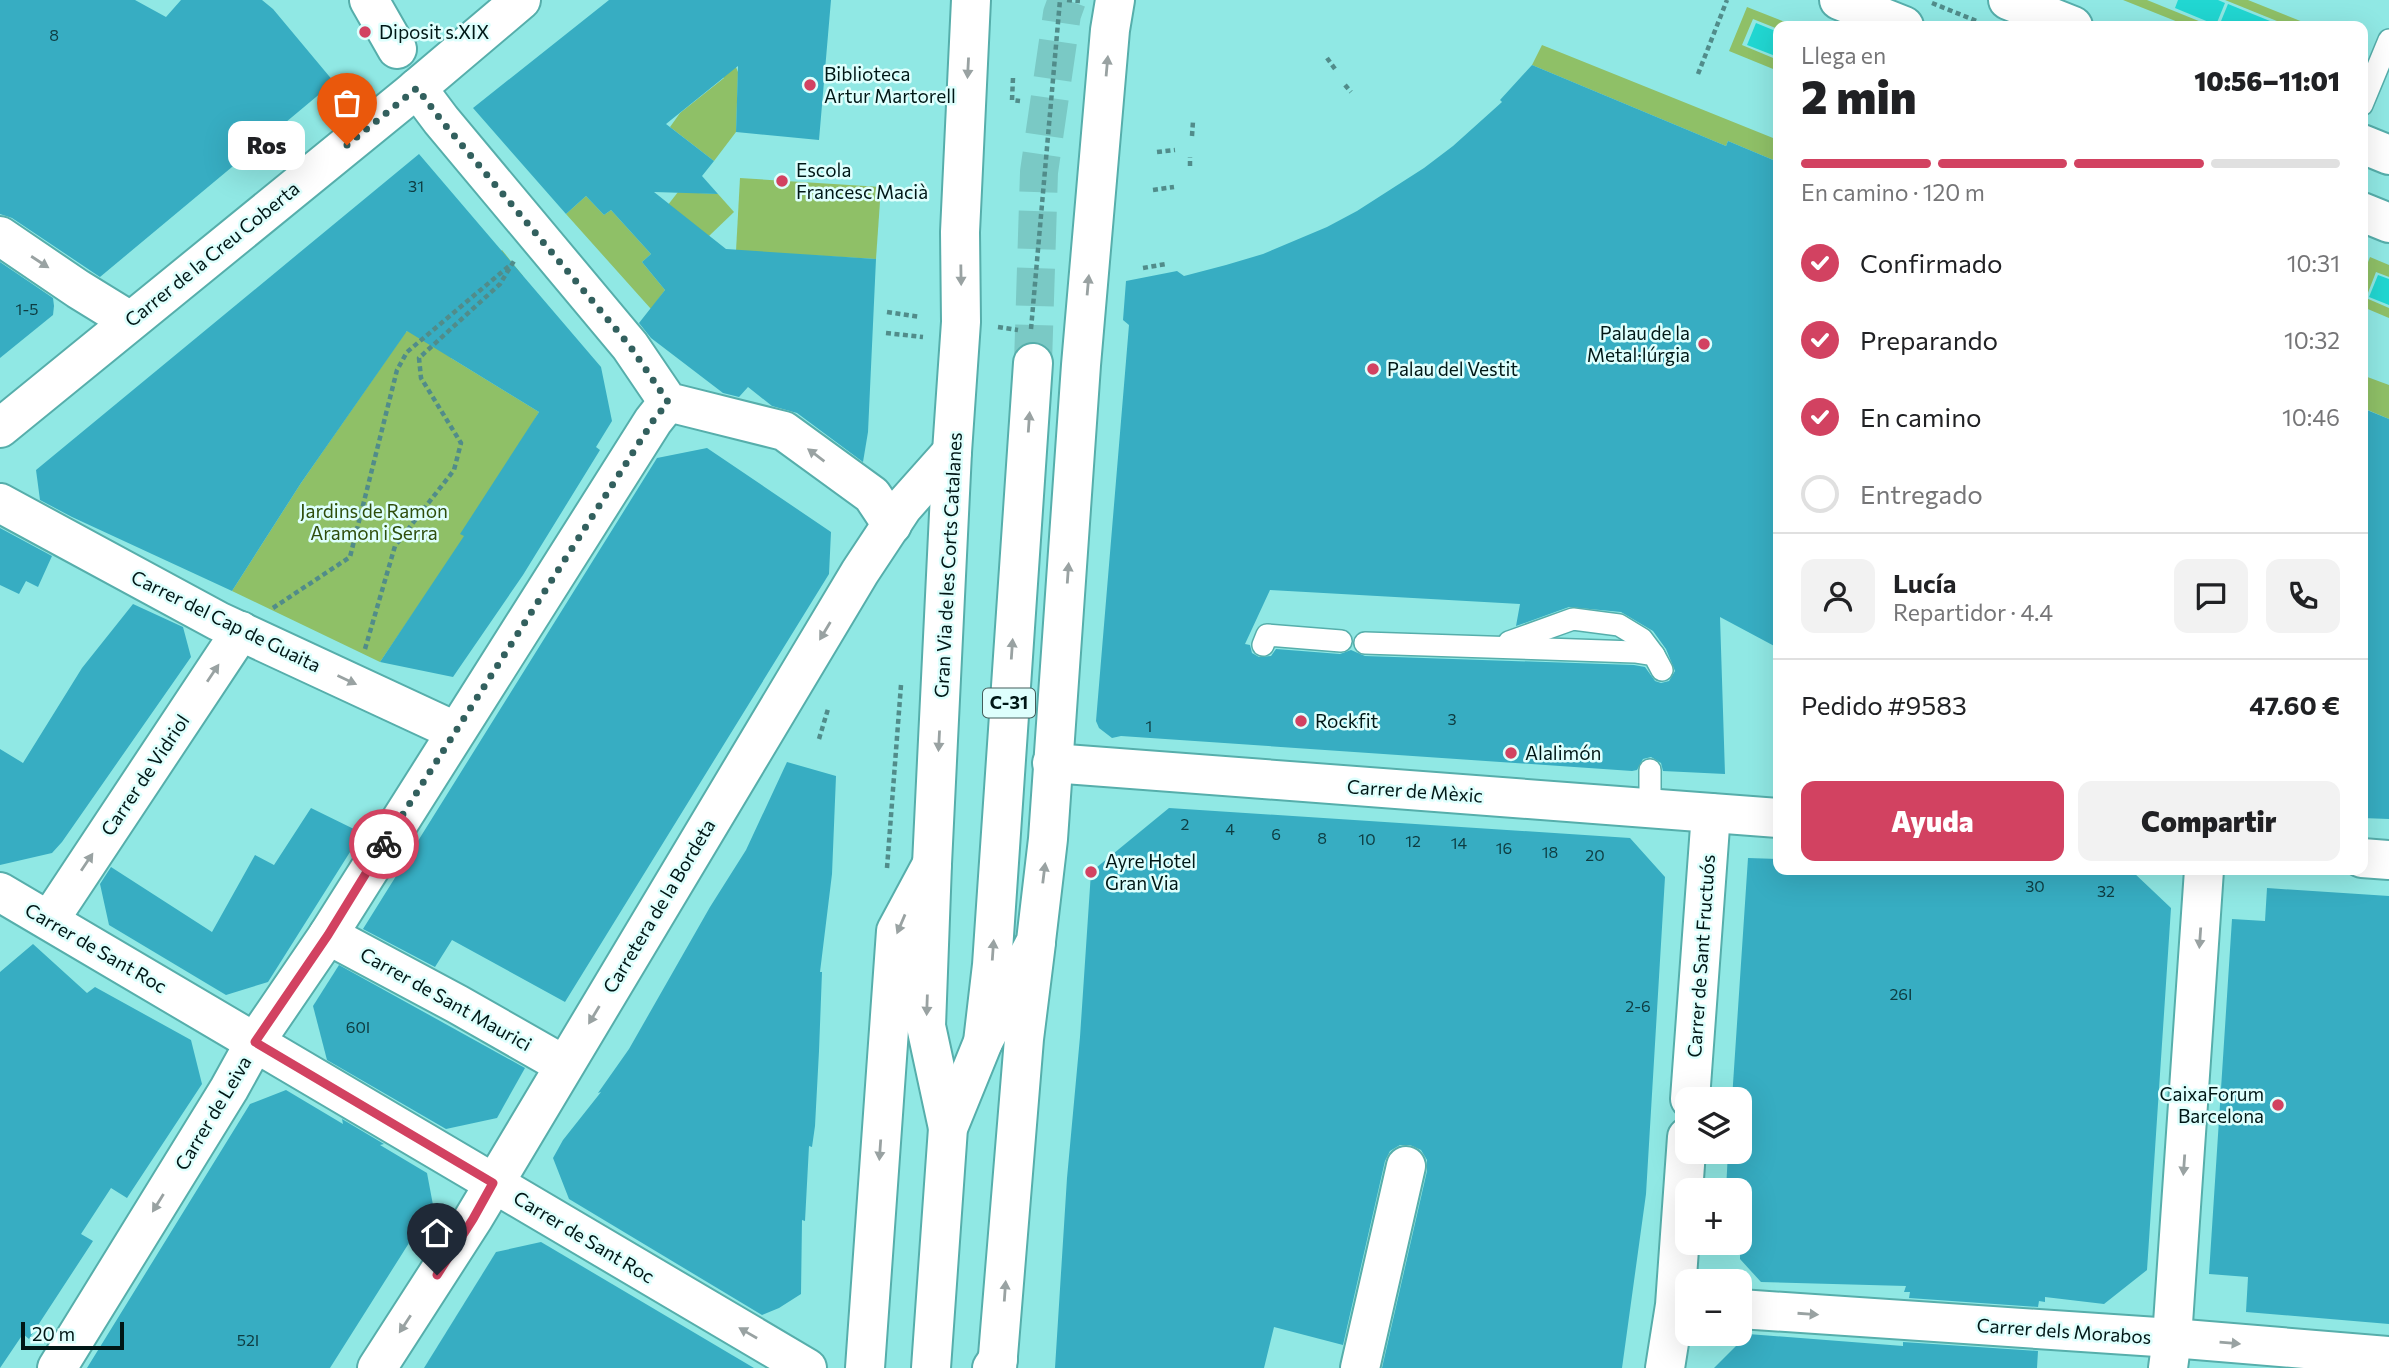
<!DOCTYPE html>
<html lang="es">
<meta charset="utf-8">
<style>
:root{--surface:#fff;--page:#f2f2f2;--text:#202124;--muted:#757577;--line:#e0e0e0;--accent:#d24261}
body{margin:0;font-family:Commissioner,sans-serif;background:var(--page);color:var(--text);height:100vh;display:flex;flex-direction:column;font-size:26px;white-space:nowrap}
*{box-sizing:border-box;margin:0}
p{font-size:23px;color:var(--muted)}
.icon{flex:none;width:38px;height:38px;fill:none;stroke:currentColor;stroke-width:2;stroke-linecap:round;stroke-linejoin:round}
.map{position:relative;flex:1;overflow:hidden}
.details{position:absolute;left:1773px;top:21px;width:595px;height:854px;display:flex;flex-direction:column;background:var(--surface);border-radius:14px;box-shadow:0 7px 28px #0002}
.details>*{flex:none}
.buttons{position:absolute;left:1675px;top:1087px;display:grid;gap:14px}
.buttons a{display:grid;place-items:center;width:77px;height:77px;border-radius:14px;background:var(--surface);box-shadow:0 7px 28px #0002;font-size:35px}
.scale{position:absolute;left:21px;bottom:18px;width:103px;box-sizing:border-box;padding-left:7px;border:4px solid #001716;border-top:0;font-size:19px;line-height:24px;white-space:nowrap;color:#001716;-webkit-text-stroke:5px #defffd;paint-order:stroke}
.pin{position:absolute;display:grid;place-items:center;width:60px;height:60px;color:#fff;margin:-72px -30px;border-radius:50% 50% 50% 0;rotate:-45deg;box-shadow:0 0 7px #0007}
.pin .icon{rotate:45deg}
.courier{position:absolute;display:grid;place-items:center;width:70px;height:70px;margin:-35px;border:5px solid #d24261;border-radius:50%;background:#fff;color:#222;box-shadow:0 2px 9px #0007}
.bubble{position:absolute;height:49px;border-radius:14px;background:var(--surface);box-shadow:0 7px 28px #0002;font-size:23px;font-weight:800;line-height:49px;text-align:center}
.head em{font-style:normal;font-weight:800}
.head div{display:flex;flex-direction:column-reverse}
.head{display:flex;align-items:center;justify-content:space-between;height:119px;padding:0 28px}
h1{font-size:46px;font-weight:800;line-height:52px}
.bar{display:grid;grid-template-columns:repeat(4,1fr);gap:10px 7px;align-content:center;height:84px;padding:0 28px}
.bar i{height:9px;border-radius:5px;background:var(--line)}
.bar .selected{background:var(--accent)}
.bar p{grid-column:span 4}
.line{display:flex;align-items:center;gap:18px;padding:0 28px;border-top:2px solid var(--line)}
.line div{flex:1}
.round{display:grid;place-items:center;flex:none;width:74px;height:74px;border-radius:14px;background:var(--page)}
ol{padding:0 28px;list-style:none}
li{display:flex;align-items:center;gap:21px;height:77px}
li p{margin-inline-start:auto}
li .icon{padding:7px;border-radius:50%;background:var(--accent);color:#fff;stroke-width:4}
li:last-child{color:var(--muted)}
li i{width:38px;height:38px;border:4px solid var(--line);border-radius:50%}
.button{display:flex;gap:14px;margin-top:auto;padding:14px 28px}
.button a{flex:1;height:80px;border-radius:14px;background:var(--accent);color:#fff;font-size:28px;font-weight:800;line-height:80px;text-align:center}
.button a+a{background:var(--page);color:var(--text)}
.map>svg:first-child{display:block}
.green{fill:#8fc067}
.water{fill:#21d7d2}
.building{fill:#37adc2;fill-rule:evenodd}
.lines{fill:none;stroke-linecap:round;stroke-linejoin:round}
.primary-tunnel{stroke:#7ac9c5;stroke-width:38;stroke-dasharray:38 19;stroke-linecap:butt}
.lane-casing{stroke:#56aeab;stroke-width:24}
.street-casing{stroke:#56aeab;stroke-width:42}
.secondary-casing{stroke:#56aeab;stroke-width:42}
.primary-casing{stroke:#56aeab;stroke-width:42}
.path{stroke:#518c8a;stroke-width:4.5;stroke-dasharray:5 3.5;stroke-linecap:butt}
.lane{stroke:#fff;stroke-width:21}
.street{stroke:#fff;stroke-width:38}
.secondary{stroke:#fff;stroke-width:38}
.primary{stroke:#fff;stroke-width:38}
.oneway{fill:#99a2a2}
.done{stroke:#32605e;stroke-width:7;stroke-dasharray:0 12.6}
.route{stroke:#d24261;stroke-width:9}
.poi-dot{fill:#d24261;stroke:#defffd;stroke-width:2.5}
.labels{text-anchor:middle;stroke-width:5;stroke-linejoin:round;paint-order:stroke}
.number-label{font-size:16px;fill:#0e3c41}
.shield{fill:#defffd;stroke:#435d5b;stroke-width:2}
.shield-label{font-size:18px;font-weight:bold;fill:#001716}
.poi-label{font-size:19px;fill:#001716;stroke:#defffd;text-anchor:start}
.street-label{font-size:19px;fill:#001716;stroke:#defffd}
.park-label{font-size:19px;fill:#2e4d0b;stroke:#defffd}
</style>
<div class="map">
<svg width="2389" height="1368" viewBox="0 0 2389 1368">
<rect width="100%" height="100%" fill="#90e8e4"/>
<g class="green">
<polygon points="2123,0 2147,0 2211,26 2188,26"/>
<polygon points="2225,0 2248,0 2313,26 2289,26"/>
<polygon points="1747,7 1795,26 1778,26 1778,29 1753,19 1742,45 1778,60 1778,71 1729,51"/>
<polygon points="672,21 731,55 738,72 736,132 714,161 670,127 680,113 724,78"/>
<polygon points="1542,45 1778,140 1778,162 1728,141 1726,146 1532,65"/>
<polygon points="740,178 881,187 876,259 736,251"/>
<polygon points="678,192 718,194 734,212 709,236 664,210"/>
<polygon points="586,196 604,215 611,210 651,254 642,262 665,290 651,309 566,214"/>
<polygon points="502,250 523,276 451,358 539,412 465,537 380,662 232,591 301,483 405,333"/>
<polygon points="2370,257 2389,265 2389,277 2376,272 2366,298 2389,308 2389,318 2363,307 2363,275"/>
<polygon points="2362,375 2389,385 2389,419 2363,408"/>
</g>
<g class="water">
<polygon points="2178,0 2218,0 2225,3 2216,25 2175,8"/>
<polygon points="2228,4 2270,21 2267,26 2219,26"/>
<polygon points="1756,23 1778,32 1778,57 1747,45"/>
<polygon points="2378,275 2389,279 2389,305 2369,297"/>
</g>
<g class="building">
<polygon points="0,0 135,0 166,17 181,0 262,0 273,9 334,82 100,277 12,218 0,214"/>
<polygon points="609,0 831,0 819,140 736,132 738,66 666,124 714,161 702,176 718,194 654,192 726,249 876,259 868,432 863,462 797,413 772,406 748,387 739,397 723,393 651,338 639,323 665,290 642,262 651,254 611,210 604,215 586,196 566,214 473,108"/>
<path d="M 1532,65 L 1726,146 L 1728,141 L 1778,162 L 1778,648 L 1720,617 L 1725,774 L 1663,771 L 1661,763 L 1651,757 L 1643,759 L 1637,770 L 1632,771 L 1121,736 L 1112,738 L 1099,728 L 1096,721 L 1129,325 L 1123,320 L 1126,281 L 1177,271 L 1184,276 L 1226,265 L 1263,254 L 1327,227 L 1357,211 L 1424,168 L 1453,146 L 1502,102 L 1500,100 ZM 1270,590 L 1520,604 L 1516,626 L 1569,607 L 1621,612 L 1653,631 L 1666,649 L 1675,671 L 1669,681 L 1661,683 L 1655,681 L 1645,667 L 1634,665 L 1365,656 L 1351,650 L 1340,654 L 1276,649 L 1271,656 L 1259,657 L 1252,653 L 1250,645 L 1245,644 Z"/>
<polygon points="419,154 601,367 612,421 596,447 600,450 523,575 453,677 380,662 464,536 460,534 539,412 407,331 301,483 232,591 72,517 40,500 36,470"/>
<polygon points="0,262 53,298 54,306 53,315 0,358"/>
<polygon points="2362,408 2389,419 2389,819 2362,818"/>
<polygon points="707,448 831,532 829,574 565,1002 452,940 435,967 363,929 657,458"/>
<polygon points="0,528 52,556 38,587 26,581 19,594 0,585"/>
<polygon points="133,604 183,627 191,657 62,842 52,853 0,865 0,749 23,763 82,668"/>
<polygon points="787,762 836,776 832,874 820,972 822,972 819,1051 815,1126 812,1147 809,1146 805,1221 802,1220 801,1294 779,1308 762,1315 569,1199 553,1158 563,1140 601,1092 598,1093 629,1049 710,907 746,850"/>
<polygon points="311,808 362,833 268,982 226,995 109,925 100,884 111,867 212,932 255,855 274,865"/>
<polygon points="1169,808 1630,838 1665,877 1646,1194 1622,1368 1382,1368 1427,1171 1427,1160 1421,1150 1410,1145 1400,1145 1390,1151 1385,1161 1343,1345 1274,1327 1264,1368 1055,1368 1067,1178 1080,1037 1091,872"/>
<polygon points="1748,858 1778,859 1778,870 2133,872 2171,908 2147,1270 2104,1304 2045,1297 2045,1302 2039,1301 2038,1307 1909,1298 1910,1292 1904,1292 1906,1286 1761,1282 1740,1259 1740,1190 1726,1190 1728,1152 1740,1152 1740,1099 1732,1099"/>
<polygon points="2267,888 2389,896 2389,1324 2246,1312 2248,1277 2209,1274 2232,919 2265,921"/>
<polygon points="33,944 87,993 95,987 191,1040 202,1084 127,1198 111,1188 81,1234 93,1241 29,1339 23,1334 0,1368 0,972"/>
<polygon points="339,965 525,1068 497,1118 446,1129 327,1060 313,1006"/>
<polygon points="286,1090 343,1124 342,1119 384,1144 380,1145 427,1173 433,1205 330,1368 87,1368 250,1104"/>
<polygon points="541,1242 580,1265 754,1368 424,1368 496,1252"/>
<polygon points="1748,1334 1903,1346 1903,1342 2038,1351 2037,1368 1714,1368"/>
</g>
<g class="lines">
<polyline class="primary-tunnel" points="1033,363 1039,172 1062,14 1067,0"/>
<defs>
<g id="lane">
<polyline points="2362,105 2389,40"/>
<polyline points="1509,642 1573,619 1619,625 1642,639 1654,655"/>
<polyline points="1365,643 1635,652 1654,655 1662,670"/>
<polyline points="1263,645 1267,635 1341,641"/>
<polyline points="1650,808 1650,770"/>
</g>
<g id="street">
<polyline points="369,0 397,49"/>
<polyline points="417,88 441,120 630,346 668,402 784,431 872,495 892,525"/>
<polyline points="0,236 78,289 130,321"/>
<polyline points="0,503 218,621 455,731"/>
<polyline points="1052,763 1778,818"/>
<polyline points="2362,858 2389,860"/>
<polyline points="0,892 807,1368"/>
<polyline points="50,919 241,631"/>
<polyline points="328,935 457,1004 564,1065"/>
<polyline points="1690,1099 1711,813"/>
<polyline points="1740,1309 2172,1338 2389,1356"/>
<polyline points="57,1368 229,1089 255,1042 328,935 653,421 668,402"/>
<polyline points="377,1368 473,1219 860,572 903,507 952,452"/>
<polyline points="865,1368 896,931 932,864"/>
<polyline points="997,1368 1024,1039 1036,943"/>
<polyline points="1360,1368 1406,1166"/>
<polyline points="1665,1368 1675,1305 1687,1137"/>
<polyline points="2168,1368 2172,1338 2204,870"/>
</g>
<g id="secondary">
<polyline points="1839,0 1904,26"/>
<polyline points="2008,0 2073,26"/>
<polyline points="2362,144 2389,155"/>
<polyline points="2362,212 2389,223"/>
<polyline points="0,428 410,94 521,0"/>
</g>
<g id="primary">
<polyline points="983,1042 1036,941 1048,839 1081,365 1110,30 1115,0"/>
<polyline points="948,1128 926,1026 932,864 952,452 961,322 960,232 971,0"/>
<polyline points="931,1368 948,1128 983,1042 992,965 1033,363"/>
<polyline points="992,1368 998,1359"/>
</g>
</defs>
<use href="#lane" class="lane-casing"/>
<use href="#street" class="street-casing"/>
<use href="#secondary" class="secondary-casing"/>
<use href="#primary" class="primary-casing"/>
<g class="path">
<polyline points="1067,0 1080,1"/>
<polyline points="1932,3 1979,22"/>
<polyline points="1327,58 1335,69"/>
<polyline points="1698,74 1727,0"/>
<polyline points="1013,78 1012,100 1020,101"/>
<polyline points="1345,85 1351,92"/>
<polyline points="1192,136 1193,121"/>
<polyline points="1157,152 1175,150"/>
<polyline points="1190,166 1190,157"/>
<polyline points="1153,190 1174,187"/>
<polyline points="1143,268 1166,264"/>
<polyline points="887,312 920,317"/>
<polyline points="998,327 1018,330"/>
<polyline points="1031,329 1060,0"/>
<polyline points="886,333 923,337"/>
<polyline points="273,608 350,557 397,370 407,352 509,266"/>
<polyline points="365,649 395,546 454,470 461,443 421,378 419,358 500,284 514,261"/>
<polyline points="819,739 828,709"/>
<polyline points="887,868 901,685"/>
</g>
<use href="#lane" class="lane"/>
<use href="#street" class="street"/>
<use href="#secondary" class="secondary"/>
<use href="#primary" class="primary"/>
</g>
<defs><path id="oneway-solid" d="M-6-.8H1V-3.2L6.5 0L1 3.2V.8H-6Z" transform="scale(1.75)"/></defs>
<g class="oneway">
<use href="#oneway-solid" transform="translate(1107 66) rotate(-85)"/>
<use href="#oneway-solid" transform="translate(968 68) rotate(93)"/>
<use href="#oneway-solid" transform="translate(40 262) rotate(33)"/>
<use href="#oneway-solid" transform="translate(961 275) rotate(89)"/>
<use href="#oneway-solid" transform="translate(1088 285) rotate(-85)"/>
<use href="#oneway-solid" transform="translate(1029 422) rotate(-86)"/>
<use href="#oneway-solid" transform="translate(816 455) rotate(-143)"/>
<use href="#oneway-solid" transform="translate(1068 573) rotate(-86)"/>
<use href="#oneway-solid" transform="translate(825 631) rotate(121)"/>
<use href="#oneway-solid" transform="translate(1012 649) rotate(-86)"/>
<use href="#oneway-solid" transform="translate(213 673) rotate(-56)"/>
<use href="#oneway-solid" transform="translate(347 680) rotate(25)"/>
<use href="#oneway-solid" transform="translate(939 741) rotate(93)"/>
<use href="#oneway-solid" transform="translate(87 862) rotate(-56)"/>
<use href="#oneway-solid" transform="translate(1044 873) rotate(-83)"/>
<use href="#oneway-solid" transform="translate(901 924) rotate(113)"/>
<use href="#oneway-solid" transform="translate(2200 938) rotate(94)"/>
<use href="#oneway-solid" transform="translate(993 950) rotate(-86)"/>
<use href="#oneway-solid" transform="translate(927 1005) rotate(92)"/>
<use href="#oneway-solid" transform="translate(594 1015) rotate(121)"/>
<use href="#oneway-solid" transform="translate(880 1150) rotate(94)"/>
<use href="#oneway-solid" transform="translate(2184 1165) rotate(94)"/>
<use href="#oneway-solid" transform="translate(158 1203) rotate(122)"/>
<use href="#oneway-solid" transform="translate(1005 1291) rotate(-86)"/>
<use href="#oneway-solid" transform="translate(1808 1314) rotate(4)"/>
<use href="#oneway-solid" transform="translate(405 1324) rotate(123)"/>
<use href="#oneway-solid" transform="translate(748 1333) rotate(-150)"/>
<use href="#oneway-solid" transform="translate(2230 1343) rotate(5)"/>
</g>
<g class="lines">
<polyline class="done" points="347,145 417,88 441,120 630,346 668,402 653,421 384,844"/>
<polyline class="route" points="384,844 328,935 255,1042 493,1183 473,1219 437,1275"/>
</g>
<g class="poi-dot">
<circle cx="365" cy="32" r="7"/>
<circle cx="810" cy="85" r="7"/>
<circle cx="782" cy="181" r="7"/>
<circle cx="1704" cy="344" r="7"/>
<circle cx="1373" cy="369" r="7"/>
<circle cx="1301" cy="721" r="7"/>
<circle cx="1511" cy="753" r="7"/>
<circle cx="1091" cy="872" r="7"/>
<circle cx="2278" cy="1105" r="7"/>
</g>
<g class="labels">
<g class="number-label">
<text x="54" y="41">8</text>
<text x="416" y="192">31</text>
<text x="27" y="315">1-5</text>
<text x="1452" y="725">3</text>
<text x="1149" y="732">1</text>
<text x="1185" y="830">2</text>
<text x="1230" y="835">4</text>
<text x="1276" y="840">6</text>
<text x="1322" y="844">8</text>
<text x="1367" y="845">10</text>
<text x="1413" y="847">12</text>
<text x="1459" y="849">14</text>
<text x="1504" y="854">16</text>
<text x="1550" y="858">18</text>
<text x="1595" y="861">20</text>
<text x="2035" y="892">30</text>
<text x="2106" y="897">32</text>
<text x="1901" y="1000">26I</text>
<text x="1638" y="1012">2-6</text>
<text x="358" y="1033">60I</text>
<text x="248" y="1346">52I</text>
</g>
<rect class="shield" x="983" y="688.5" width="52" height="29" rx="5"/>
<g class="shield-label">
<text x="1009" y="709">C-31</text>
</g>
<g class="poi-label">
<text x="379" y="39">Diposit s.XIX</text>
<text x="824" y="81">Biblioteca<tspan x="824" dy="22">Artur Martorell</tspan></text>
<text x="796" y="177">Escola<tspan x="796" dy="22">Francesc Macià</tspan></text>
<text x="1690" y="340" text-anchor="end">Palau de la<tspan x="1690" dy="22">Metal·lúrgia</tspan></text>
<text x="1387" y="376">Palau del Vestit</text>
<text x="1315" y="728">Rockfit</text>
<text x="1525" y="760">Alalimón</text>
<text x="1105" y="868">Ayre Hotel<tspan x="1105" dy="22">Gran Via</tspan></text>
<text x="2264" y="1101" text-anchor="end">CaixaForum<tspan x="2264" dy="22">Barcelona</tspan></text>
</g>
<g class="street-label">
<text transform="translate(212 254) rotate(-39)" y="7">Carrer de la Creu Coberta</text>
<text transform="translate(948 565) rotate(-87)" y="7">Gran Via de les Corts Catalanes</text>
<text transform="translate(226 621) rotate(26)" y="7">Carrer del Cap de Guaita</text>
<text transform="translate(145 775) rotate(-56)" y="7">Carrer de Vidriol</text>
<text transform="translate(1415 791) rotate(4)" y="7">Carrer de Mèxic</text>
<text transform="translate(659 906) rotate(-59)" y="7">Carretera de la Bordeta</text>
<text transform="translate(96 948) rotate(30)" y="7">Carrer de Sant Roc</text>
<text transform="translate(1701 956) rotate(-86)" y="7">Carrer de Sant Fructuós</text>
<text transform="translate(446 999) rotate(29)" y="7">Carrer de Sant Maurici</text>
<text transform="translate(213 1113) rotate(-59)" y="7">Carrer de Leiva</text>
<text transform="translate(584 1237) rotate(31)" y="7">Carrer de Sant Roc</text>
<text transform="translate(2064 1331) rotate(4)" y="7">Carrer dels Morabos</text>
</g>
<g class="park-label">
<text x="374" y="518">Jardins de Ramon<tspan x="374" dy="22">Aramon i Serra</tspan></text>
</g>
</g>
</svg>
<div class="buttons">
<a><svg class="icon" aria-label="layers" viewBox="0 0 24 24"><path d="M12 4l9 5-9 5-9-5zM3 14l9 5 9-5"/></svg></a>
<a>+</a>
<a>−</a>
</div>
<div class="scale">20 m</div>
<div class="pin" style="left:347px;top:145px;background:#ea580c"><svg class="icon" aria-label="bag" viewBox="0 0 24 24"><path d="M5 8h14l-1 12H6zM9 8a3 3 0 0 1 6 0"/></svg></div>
<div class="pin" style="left:437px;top:1275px;background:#1f2937"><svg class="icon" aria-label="home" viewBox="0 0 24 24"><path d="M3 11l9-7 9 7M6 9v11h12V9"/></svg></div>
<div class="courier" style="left:384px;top:844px"><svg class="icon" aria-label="bike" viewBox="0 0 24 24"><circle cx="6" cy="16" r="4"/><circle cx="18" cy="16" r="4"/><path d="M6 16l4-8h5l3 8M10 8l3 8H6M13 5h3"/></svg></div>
<div class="bubble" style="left:228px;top:121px;width:77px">Ros</div>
<section class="details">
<div class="head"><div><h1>2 min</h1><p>Llega en</p></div><em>10:56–11:01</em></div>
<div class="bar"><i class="selected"></i><i class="selected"></i><i class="selected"></i><i></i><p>En camino · 120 m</p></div>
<ol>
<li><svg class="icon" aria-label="check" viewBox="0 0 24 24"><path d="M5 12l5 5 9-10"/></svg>Confirmado<p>10:31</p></li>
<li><svg class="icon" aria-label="check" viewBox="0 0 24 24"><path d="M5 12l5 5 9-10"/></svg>Preparando<p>10:32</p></li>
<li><svg class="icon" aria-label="check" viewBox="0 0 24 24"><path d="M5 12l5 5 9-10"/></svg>En camino<p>10:46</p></li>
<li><i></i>Entregado</li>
</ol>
<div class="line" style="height:126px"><a class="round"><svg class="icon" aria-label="person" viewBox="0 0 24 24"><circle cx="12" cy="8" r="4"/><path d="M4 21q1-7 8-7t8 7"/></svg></a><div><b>Lucía</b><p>Repartidor · 4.4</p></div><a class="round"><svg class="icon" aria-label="chat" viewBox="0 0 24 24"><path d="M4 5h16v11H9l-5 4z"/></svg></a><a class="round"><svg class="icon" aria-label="phone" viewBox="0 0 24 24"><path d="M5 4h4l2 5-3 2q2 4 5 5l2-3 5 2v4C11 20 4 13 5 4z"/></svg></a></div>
<div class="line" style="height:91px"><div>Pedido #9583</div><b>47.60 €</b></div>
<div class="button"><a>Ayuda</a><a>Compartir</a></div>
</section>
</div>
